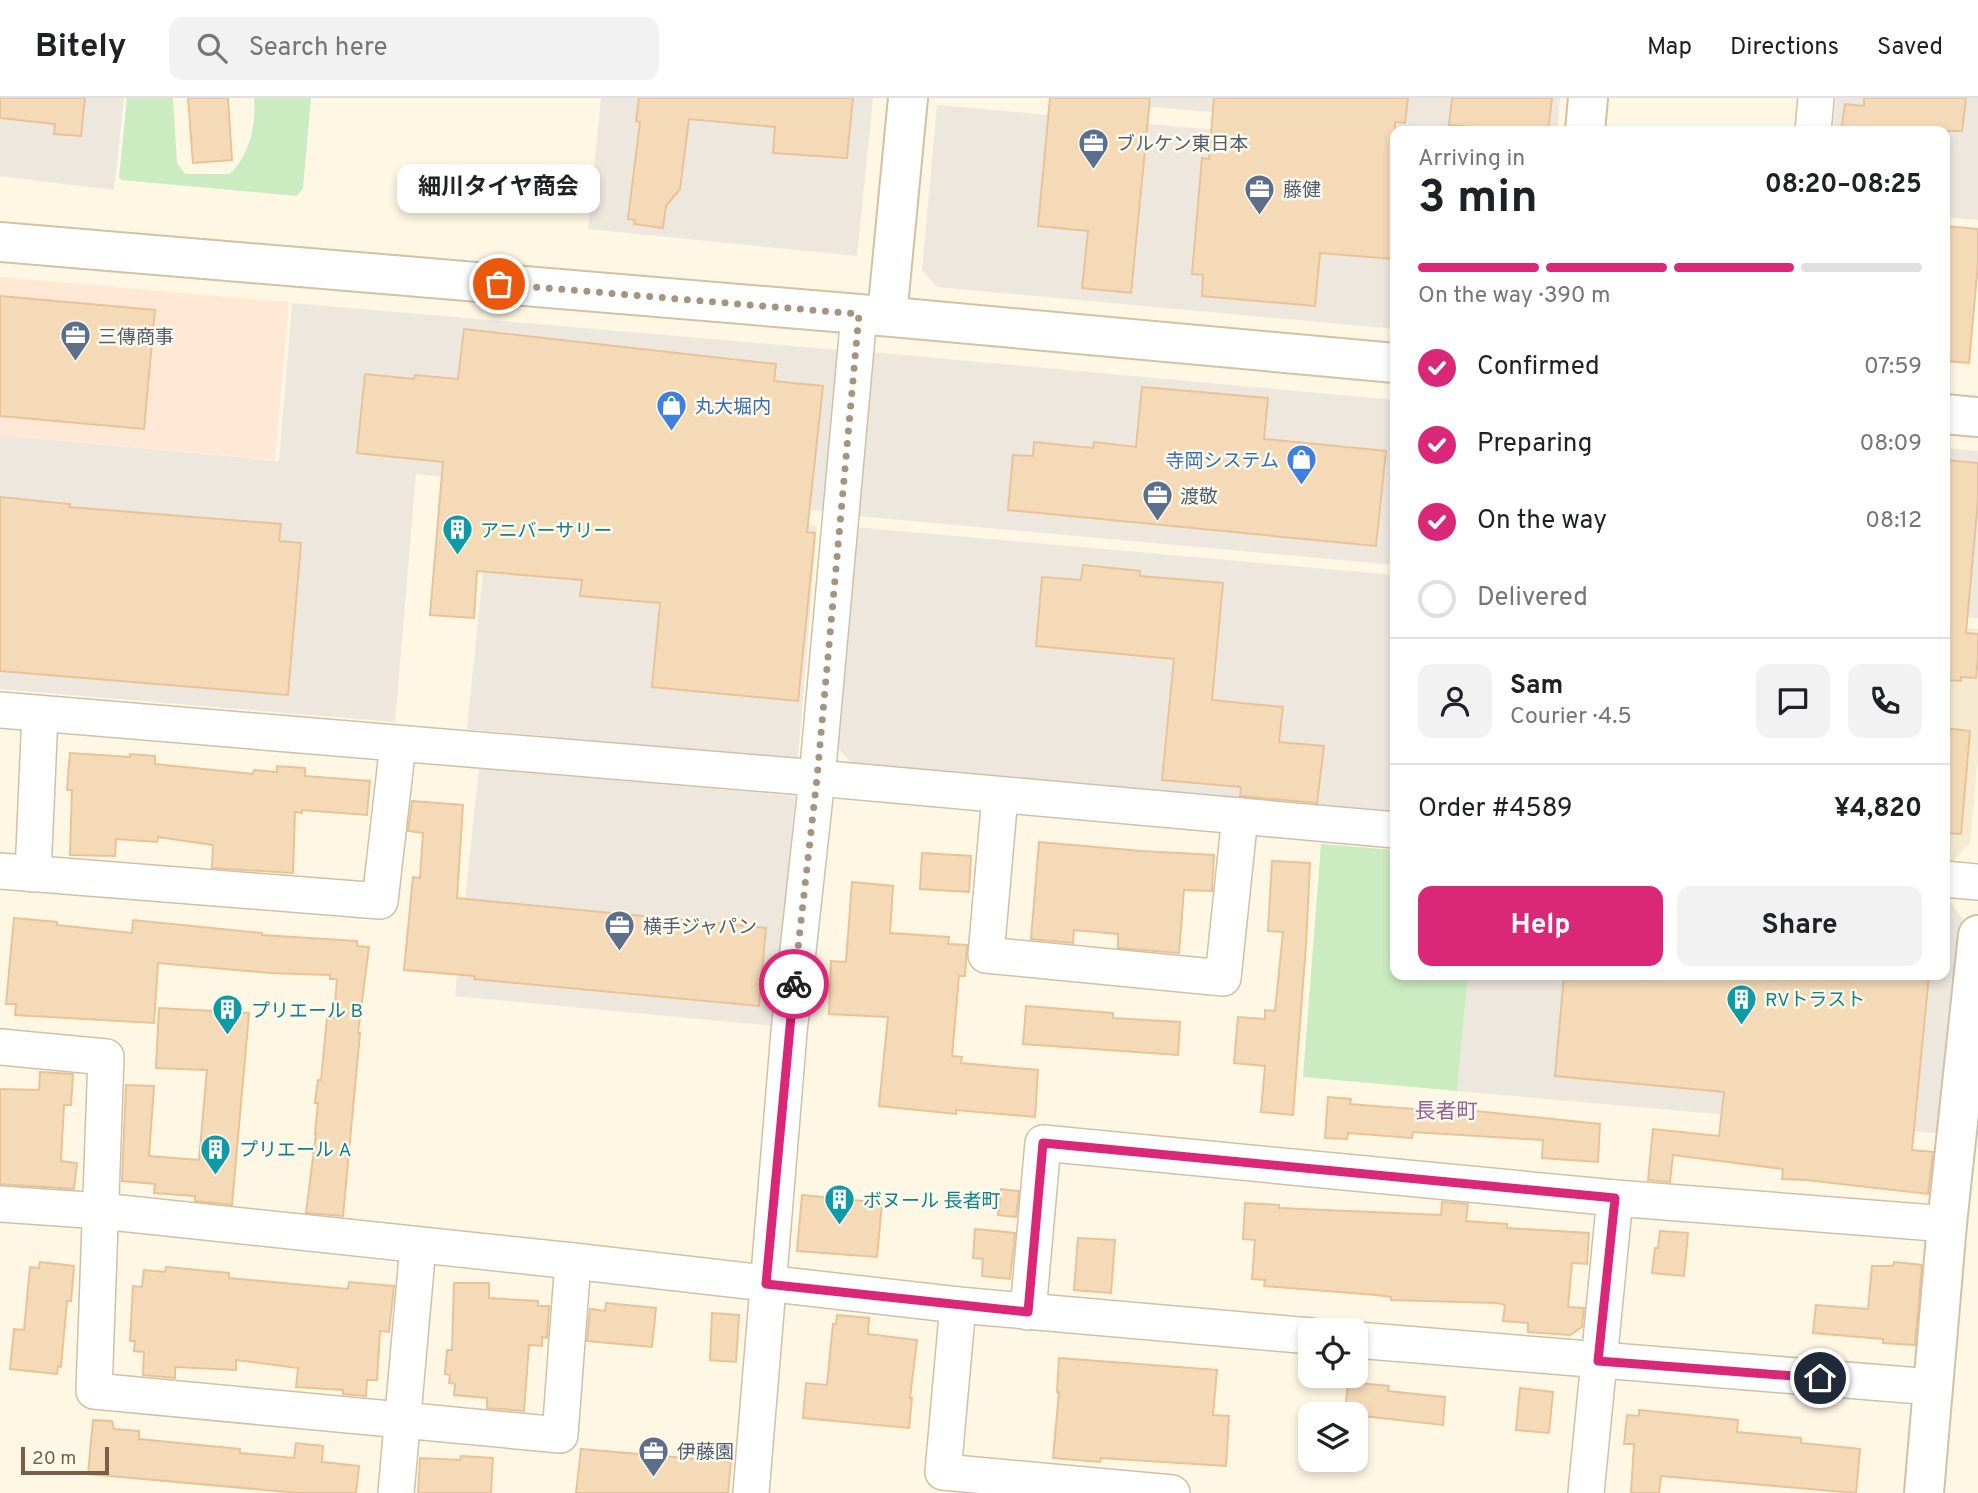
<!DOCTYPE html>
<meta charset="utf-8">
<style>
:root{--surface:#fff;--page:#f2f2f2;--text:#202124;--muted:#757577;--line:#e0e0e0;--accent:#db2777}
body{margin:0;font-family:Overpass,"Noto Sans JP",sans-serif;background:var(--page);color:var(--text);height:100vh;display:flex;flex-direction:column;font-size:26px;white-space:nowrap}
*{box-sizing:border-box;margin:0}
p{font-size:23px;color:var(--muted)}
.icon{flex:none;width:38px;height:38px;fill:none;stroke:currentColor;stroke-width:2;stroke-linecap:round;stroke-linejoin:round}
.map{position:relative;flex:1;overflow:hidden}
.drawer{position:absolute;left:1390px;top:28px;width:560px;height:854px;display:flex;flex-direction:column;background:var(--surface);border-radius:14px;box-shadow:0 4px 10px #0003}
.drawer>*{flex:none}
.buttons{position:absolute;left:1298px;top:1220px;display:grid;gap:14px}
.buttons a{display:grid;place-items:center;width:70px;height:70px;border-radius:14px;background:var(--surface);box-shadow:0 4px 10px #0003;font-size:35px}
.scale{position:absolute;left:21px;bottom:18px;width:88px;box-sizing:border-box;padding-left:7px;border:4px solid #776047;border-top:0;font-size:19px;line-height:24px;white-space:nowrap;color:#776047;-webkit-text-stroke:5px #fffaea;paint-order:stroke}
.pin{position:absolute;display:grid;place-items:center;width:60px;height:60px;color:#fff;margin:-30px;border:4px solid #fff;border-radius:50%;box-shadow:0 2px 7px #0007}
.courier{position:absolute;display:grid;place-items:center;width:70px;height:70px;margin:-35px;border:5px solid #db2777;border-radius:50%;background:#fff;color:#222;box-shadow:0 2px 9px #0007}
.bubble{position:absolute;height:49px;border-radius:14px;background:var(--surface);box-shadow:0 4px 10px #0003;font-size:23px;font-weight:700;line-height:49px;text-align:center}
.head em{font-style:normal;font-weight:700}
.head div{display:flex;flex-direction:column-reverse}
.head{display:flex;align-items:center;justify-content:space-between;height:119px;padding:0 28px}
h1{font-size:46px;font-weight:700;line-height:52px}
.bar{display:grid;grid-template-columns:repeat(4,1fr);gap:10px 7px;align-content:center;height:84px;padding:0 28px}
.bar i{height:9px;border-radius:5px;background:var(--line)}
.bar .on{background:var(--accent)}
.bar p{grid-column:span 4}
.line{display:flex;align-items:center;gap:18px;padding:0 28px;border-top:2px solid var(--line)}
.line div{flex:1}
.round{display:grid;place-items:center;flex:none;width:74px;height:74px;border-radius:14px;background:var(--page)}
ol{padding:0 28px;list-style:none}
li{display:flex;align-items:center;gap:21px;height:77px}
li p{margin-inline-start:auto}
li .icon{padding:7px;border-radius:50%;background:var(--accent);color:#fff;stroke-width:4}
li:last-child{color:var(--muted)}
li i{width:38px;height:38px;border:4px solid var(--line);border-radius:50%}
.button{display:flex;gap:14px;margin-top:auto;padding:14px 28px}
.button a{flex:1;height:80px;border-radius:14px;background:var(--accent);color:#fff;font-size:28px;font-weight:700;line-height:80px;text-align:center}
.button a+a{background:var(--page);color:var(--text)}
header{display:flex;align-items:center;gap:42px;box-sizing:border-box;height:98px;padding:0 35px;background:var(--surface);border-bottom:2px solid var(--line)}
header strong{font-size:33px}
nav{display:flex;gap:38px;margin-inline-start:auto;font-size:24px}
.search{width:490px;height:63px;background:var(--page);display:flex;align-items:center;gap:18px;box-sizing:border-box;padding:0 24px;border-radius:14px;color:var(--muted);font-size:26px}
.map>svg:first-child{display:block}
.residential{fill:#f6ead1}
.commercial{fill:#ffe8d6}
.industrial{fill:#ede7de}
.green{fill:#cbecc0}
.building{fill:#f5dab8;stroke:#e9c398;stroke-width:2}
.lines{fill:none;stroke-linecap:round;stroke-linejoin:round}
.street-casing{stroke:#d0c0a9;stroke-width:38}
.secondary-casing{stroke:#d3c1a5;stroke-width:42}
.street{stroke:#fff;stroke-width:35}
.secondary{stroke:#fff;stroke-width:38}
.done{stroke:#a6957e;stroke-width:7;stroke-dasharray:0 12.6}
.route{stroke:#db2777;stroke-width:9}
.labels{text-anchor:middle;stroke-width:5;stroke-linejoin:round;paint-order:stroke}
.service-label{font-size:19px;fill:#4e5e75;stroke:#fffaea;text-anchor:start}
.shop-label{font-size:19px;fill:#366cbe;stroke:#fffaea;text-anchor:start}
.culture-label{font-size:19px;fill:#0d838f;stroke:#fffaea;text-anchor:start}
.neighbourhood-label{font-size:21px;fill:#91629b;stroke:#fffaea}
</style>
<header>
<strong>Bitely</strong>
<div class="search"><svg class="icon" aria-label="search" viewBox="0 0 24 24"><circle cx="10" cy="10" r="6"/><path d="M15 15l6 6"/></svg>Search here</div>
<nav><a>Map</a><a>Directions</a><a>Saved</a></nav>
</header>
<div class="map">
<svg width="1978" height="1395" viewBox="0 0 1978 1395">
<rect width="100%" height="100%" fill="#fef7e3"/>
<polygon class="residential" points="1944,528 1978,531 1978,657 1970,745 1949,767 1944,766"/>
<polygon class="commercial" points="0,179 289,204 275,362 0,337"/>
<g class="industrial">
<polygon points="0,0 124,0 114,92 0,78"/>
<polygon points="601,0 873,0 857,158 588,131"/>
<polygon points="1050,0 1560,0 1557,33 1424,33"/>
<polygon points="1836,0 1978,0 1978,122 1944,119 1944,33 1833,33"/>
<polygon points="937,7 1395,48 1395,231 937,189 922,172"/>
<polygon points="292,205 839,252 823,413 416,376 395,624 0,591 0,337 279,363"/>
<polygon points="870,254 1395,302 1395,467 857,418"/>
<polygon points="1944,350 1978,353 1978,520 1944,517"/>
<polygon points="491,395 817,428 798,661 467,631"/>
<polygon points="854,429 1395,477 1395,715 852,665 837,649"/>
<polygon points="479,670 795,698 774,928 455,898"/>
<polygon points="1944,801 1949,801 1964,823 1944,1036 1457,993 1468,877 1944,877"/>
</g>
<g class="green">
<path d="M 127,0 L 173,0 L 177,65 L 185,76 L 230,76 C 250,55 256,29 254,0 L 311,0 L 303,90 L 297,98 L 121,82 L 119,79 Z"/>
<polygon points="1321,746 1395,752 1395,877 1468,877 1457,993 1303,979"/>
</g>
<g class="building">
<polygon points="0,0 85,0 81,38 54,36 55,26 0,20"/>
<polygon points="188,0 228,0 232,62 193,65"/>
<polygon points="639,0 853,0 847,60 773,55 775,29 689,21 680,91 666,108 663,130 634,126 635,122 628,121 640,24 636,23"/>
<polygon points="1050,0 1150,0 1131,195 1082,190 1088,133 1038,128"/>
<polygon points="1214,0 1408,0 1405,25 1395,24 1393,161 1320,155 1315,208 1202,198 1203,177 1192,176 1202,60 1209,61"/>
<polygon points="1452,0 1552,0 1548,33 1516,33 1449,27"/>
<polygon points="1864,0 1966,0 1962,33 1841,33 1845,6 1864,8"/>
<polygon points="1944,128 1978,131 1978,165 1969,265 1944,263"/>
<polygon points="0,198 155,212 144,331 0,318"/>
<polygon points="464,231 776,266 774,283 823,288 807,434 815,435 798,603 652,589 660,505 580,498 582,482 477,473 474,520 430,517 443,364 357,355 365,276 414,281 415,277 458,281"/>
<polygon points="1142,289 1268,300 1264,341 1386,353 1376,448 1008,412 1013,357 1033,358 1034,344 1093,350 1094,344 1136,349"/>
<polygon points="1944,362 1978,365 1978,402 1966,535 1978,536 1978,559 1976,580 1961,579 1961,583 1944,582"/>
<polygon points="0,399 70,406 69,409 281,426 279,443 301,445 288,597 0,573"/>
<polygon points="1083,467 1140,473 1140,478 1223,485 1212,602 1283,609 1279,644 1324,648 1317,705 1240,698 1241,689 1162,682 1174,561 1036,548 1042,479 1081,482"/>
<polygon points="1944,630 1970,633 1961,736 1944,735"/>
<polygon points="70,655 130,659 130,656 155,658 155,666 253,676 254,672 277,674 277,668 305,670 305,678 370,683 367,717 302,712 302,715 295,714 293,775 212,770 213,747 158,739 157,744 116,741 115,758 70,757 72,692 67,692"/>
<polygon points="412,703 463,707 457,800 766,830 759,908 474,881 475,878 404,872 413,779 420,780 423,735 408,733"/>
<polygon points="1039,744 1141,753 1214,757 1212,793 1184,792 1179,855 1118,850 1118,836 1074,832 1073,845 1031,841"/>
<polygon points="922,755 971,758 969,794 920,791"/>
<polygon points="1272,763 1310,765 1306,847 1293,1017 1261,1014 1265,968 1234,965 1238,919 1265,921 1265,912 1275,913 1283,834 1268,833"/>
<polygon points="852,784 893,788 890,835 949,839 948,846 967,847 965,878 959,878 952,958 962,959 961,965 1038,972 1035,1019 956,1012 956,1016 879,1008 888,919 829,916 831,863 846,864"/>
<polygon points="14,820 57,824 57,827 132,835 133,822 262,835 262,837 357,843 357,848 369,849 358,935 360,935 343,1118 306,1115 316,1036 315,1036 318,1005 315,1005 318,982 321,982 327,920 334,920 337,881 330,881 330,877 270,875 158,865 154,925 15,917 16,906 6,906"/>
<polygon points="1564,877 1929,877 1912,1052 1933,1054 1928,1096 1806,1082 1782,1081 1783,1071 1673,1057 1670,1084 1648,1082 1653,1031 1719,1038 1724,994 1555,978"/>
<polygon points="1026,908 1113,915 1113,920 1180,924 1178,957 1023,946"/>
<polygon points="159,910 249,915 232,1107 195,1103 195,1098 154,1095 155,1086 122,1083 126,987 154,988 149,1058 199,1062 207,972 156,970"/>
<polygon points="40,974 73,976 71,1007 64,1007 61,1063 77,1065 74,1091 0,1086 0,991 39,992"/>
<polygon points="1328,999 1351,1001 1350,1006 1438,1013 1438,1009 1600,1026 1598,1064 1542,1060 1543,1042 1413,1034 1412,1040 1348,1035 1347,1041 1325,1040"/>
<polygon points="1001,1091 1019,1093 1016,1119 998,1117"/>
<polygon points="802,1097 882,1105 877,1159 797,1153"/>
<polygon points="1442,1104 1468,1106 1466,1123 1507,1126 1507,1130 1589,1135 1587,1166 1572,1165 1568,1209 1584,1210 1582,1229 1570,1237 1528,1234 1528,1225 1503,1223 1505,1207 1497,1205 1391,1202 1391,1199 1376,1197 1264,1188 1265,1182 1252,1181 1255,1142 1243,1141 1245,1105 1279,1107 1279,1110 1441,1117"/>
<polygon points="975,1131 1015,1135 1010,1181 982,1178 983,1161 973,1160"/>
<polygon points="1660,1133 1688,1135 1684,1178 1652,1175 1655,1150 1658,1150"/>
<polygon points="1078,1140 1115,1142 1111,1195 1074,1192"/>
<polygon points="40,1164 74,1168 71,1203 67,1203 61,1269 58,1268 57,1276 10,1271 14,1231 24,1232 30,1169 39,1170"/>
<polygon points="1894,1164 1922,1167 1915,1247 1883,1245 1883,1241 1813,1235 1816,1207 1868,1211 1872,1168 1893,1168"/>
<polygon points="166,1169 229,1175 229,1180 348,1191 349,1184 394,1188 389,1234 380,1233 377,1282 367,1282 366,1298 343,1296 343,1292 296,1289 298,1270 236,1262 236,1272 175,1269 175,1280 143,1277 144,1254 134,1253 135,1243 130,1243 133,1188 142,1189 144,1172 165,1174"/>
<polygon points="454,1185 489,1185 489,1200 538,1203 538,1208 549,1208 547,1240 542,1239 542,1248 529,1247 524,1313 487,1310 487,1300 454,1297 455,1286 449,1285 450,1277 445,1276 447,1252 452,1252"/>
<polygon points="606,1205 656,1210 652,1249 587,1243 590,1211 605,1213"/>
<polygon points="712,1215 739,1217 736,1264 710,1262"/>
<polygon points="837,1217 869,1220 868,1236 917,1242 910,1300 912,1300 909,1330 803,1320 806,1285 827,1287 833,1226 836,1226"/>
<polygon points="1059,1260 1217,1272 1213,1317 1229,1318 1226,1368 1101,1360 1100,1364 1053,1360 1059,1294 1057,1294"/>
<polygon points="1348,1284 1389,1288 1388,1293 1445,1299 1443,1327 1345,1316"/>
<polygon points="1520,1290 1553,1294 1549,1335 1516,1332"/>
<polygon points="1639,1312 1738,1322 1737,1334 1801,1340 1801,1345 1860,1351 1856,1395 1661,1378 1659,1395 1631,1395 1634,1346 1624,1346 1627,1317 1639,1318"/>
<polygon points="93,1322 112,1323 114,1331 139,1333 139,1341 240,1351 240,1355 294,1360 296,1345 323,1348 322,1364 359,1368 356,1395 299,1395 88,1376"/>
<polygon points="581,1351 731,1364 728,1395 576,1395"/>
<polygon points="461,1358 493,1360 491,1395 418,1395 420,1360 460,1362"/>
</g>
<g class="lines">
<defs>
<g id="street">
<polyline points="1813,33 1816,0"/>
<polyline points="0,612 817,680 1395,732"/>
<polyline points="1000,698 986,857 1223,880 1240,718"/>
<polyline points="0,773 380,803 398,646"/>
<polyline points="33,776 40,616"/>
<polyline points="1944,781 1978,784"/>
<polyline points="0,949 106,959 94,1293 560,1337 573,1163"/>
<polyline points="0,1106 101,1113 573,1163 958,1207 1311,1238"/>
<polyline points="958,1207 943,1374 1172,1395"/>
<polyline points="1028,1214 1043,1045 1615,1100 1947,1126"/>
<polyline points="1356,1242 1932,1289"/>
<polyline points="396,1395 418,1148"/>
<polyline points="751,1395 789,934 817,680 859,216"/>
<polyline points="1586,1395 1615,1100"/>
</g>
<g id="secondary">
<polyline points="1585,33 1588,0"/>
<polyline points="0,144 859,216 1395,265"/>
<polyline points="887,218 908,0"/>
<polyline points="1944,316 1978,319"/>
<polyline points="1924,1395 1947,1126 1978,837"/>
</g>
</defs>
<use href="#street" class="street-casing"/>
<use href="#secondary" class="secondary-casing"/>
<use href="#street" class="street"/>
<use href="#secondary" class="secondary"/>
</g>
<g class="lines">
<polyline class="done" points="499,186 859,216 817,680 794,886"/>
<polyline class="route" points="794,886 766,1186 1028,1214 1043,1045 1615,1100 1598,1263 1820,1280"/>
</g>
<defs>
<symbol id="office-pin" viewBox="-11 -11 22 30"><path d="M0 17L-7.5 6A9.5 9.5 0 1 1 7.5 6Z" fill="#5c6f8a" stroke="#fffaea"/><path d="M-6-3h4V-5.5h4V-3h4V5H-6ZM-1-4.5V-3h2v-1.5ZM-6 0V1H6V0Z" fill="#fff"/></symbol>
<symbol id="shop-pin" viewBox="-11 -11 22 30"><path d="M0 17L-7.5 6A9.5 9.5 0 1 1 7.5 6Z" fill="#3f7fe0" stroke="#fffaea"/><path d="M-5-2.5h2.3a2.7 3.5 0 0 1 5.4 0H5L5.5 6h-11ZM-1.5-2.5h3a1.5 2.3 0 0 0-3 0Z" fill="#fff"/></symbol>
<symbol id="building-pin" viewBox="-11 -11 22 30"><path d="M0 17L-7.5 6A9.5 9.5 0 1 1 7.5 6Z" fill="#0f9aa8" stroke="#fffaea"/><path d="M-4-6H4V6H1V3H-1V6H-4ZM-2.5-4.3h1.7v1.8h-1.7ZM.8-4.3h1.7v1.8H.8ZM-2.5-1h1.7V.8h-1.7ZM.8-1h1.7V.8H.8Z" fill="#fff"/></symbol>
</defs>
<g fill-rule="evenodd">
<use href="#office-pin" x="1076" y="28" width="35" height="47"/>
<use href="#office-pin" x="1242" y="74" width="35" height="47"/>
<use href="#office-pin" x="58" y="220" width="35" height="47"/>
<use href="#shop-pin" x="654" y="290" width="35" height="47"/>
<use href="#shop-pin" x="1284" y="344" width="35" height="47"/>
<use href="#office-pin" x="1140" y="380" width="35" height="47"/>
<use href="#building-pin" x="440" y="414" width="35" height="47"/>
<use href="#office-pin" x="602" y="810" width="35" height="47"/>
<use href="#building-pin" x="1724" y="884" width="35" height="47"/>
<use href="#building-pin" x="210" y="894" width="35" height="47"/>
<use href="#building-pin" x="198" y="1034" width="35" height="47"/>
<use href="#building-pin" x="822" y="1084" width="35" height="47"/>
<use href="#office-pin" x="636" y="1336" width="35" height="47"/>
</g>
<g class="labels">
<g class="service-label">
<text x="1116" y="52">ブルケン東日本</text>
<text x="1283" y="98">藤健</text>
<text x="98" y="245">三傳商事</text>
<text x="1180" y="405">渡敬</text>
<text x="643" y="835">横手ジャパン</text>
<text x="677" y="1360">伊藤園</text>
</g>
<g class="shop-label">
<text x="695" y="315">丸大堀内</text>
<text x="1279" y="369" text-anchor="end">寺岡システム</text>
</g>
<g class="culture-label">
<text x="480" y="439">アニバーサリー</text>
<text x="1765" y="908">RVトラスト</text>
<text x="251" y="919">プリエール B</text>
<text x="239" y="1058">プリエール A</text>
<text x="863" y="1109">ボヌール 長者町</text>
</g>
<g class="neighbourhood-label">
<text x="1446" y="1020">長者町</text>
</g>
</g>
</svg>
<div class="buttons">
<a><svg class="icon" aria-label="locate" viewBox="0 0 24 24"><circle cx="12" cy="12" r="6"/><path d="M12 2v4M12 18v4M2 12h4M18 12h4"/></svg></a>
<a><svg class="icon" aria-label="layers" viewBox="0 0 24 24"><path d="M12 4l9 5-9 5-9-5zM3 14l9 5 9-5"/></svg></a>
</div>
<div class="scale">20 m</div>
<div class="pin" style="left:499px;top:186px;background:#ea580c"><svg class="icon" aria-label="bag" viewBox="0 0 24 24"><path d="M5 8h14l-1 12H6zM9 8a3 3 0 0 1 6 0"/></svg></div>
<div class="pin" style="left:1820px;top:1280px;background:#1f2937"><svg class="icon" aria-label="home" viewBox="0 0 24 24"><path d="M3 11l9-7 9 7M6 9v11h12V9"/></svg></div>
<div class="courier" style="left:794px;top:886px"><svg class="icon" aria-label="bike" viewBox="0 0 24 24"><circle cx="6" cy="16" r="4"/><circle cx="18" cy="16" r="4"/><path d="M6 16l4-8h5l3 8M10 8l3 8H6M13 5h3"/></svg></div>
<div class="bubble" style="left:397px;top:66px;width:203px">細川タイヤ商会</div>
<section class="drawer">
<div class="head"><div><h1>3 min</h1><p>Arriving in</p></div><em>08:20–08:25</em></div>
<div class="bar"><i class="on"></i><i class="on"></i><i class="on"></i><i></i><p>On the way · 390 m</p></div>
<ol>
<li><svg class="icon" aria-label="check" viewBox="0 0 24 24"><path d="M5 12l5 5 9-10"/></svg>Confirmed<p>07:59</p></li>
<li><svg class="icon" aria-label="check" viewBox="0 0 24 24"><path d="M5 12l5 5 9-10"/></svg>Preparing<p>08:09</p></li>
<li><svg class="icon" aria-label="check" viewBox="0 0 24 24"><path d="M5 12l5 5 9-10"/></svg>On the way<p>08:12</p></li>
<li><i></i>Delivered</li>
</ol>
<div class="line" style="height:126px"><a class="round"><svg class="icon" aria-label="person" viewBox="0 0 24 24"><circle cx="12" cy="8" r="4"/><path d="M4 21q1-7 8-7t8 7"/></svg></a><div><b>Sam</b><p>Courier · 4.5</p></div><a class="round"><svg class="icon" aria-label="chat" viewBox="0 0 24 24"><path d="M4 5h16v11H9l-5 4z"/></svg></a><a class="round"><svg class="icon" aria-label="phone" viewBox="0 0 24 24"><path d="M5 4h4l2 5-3 2q2 4 5 5l2-3 5 2v4C11 20 4 13 5 4z"/></svg></a></div>
<div class="line" style="height:91px"><div>Order #4589</div><b>¥4,820</b></div>
<div class="button"><a>Help</a><a>Share</a></div>
</section>
</div>
